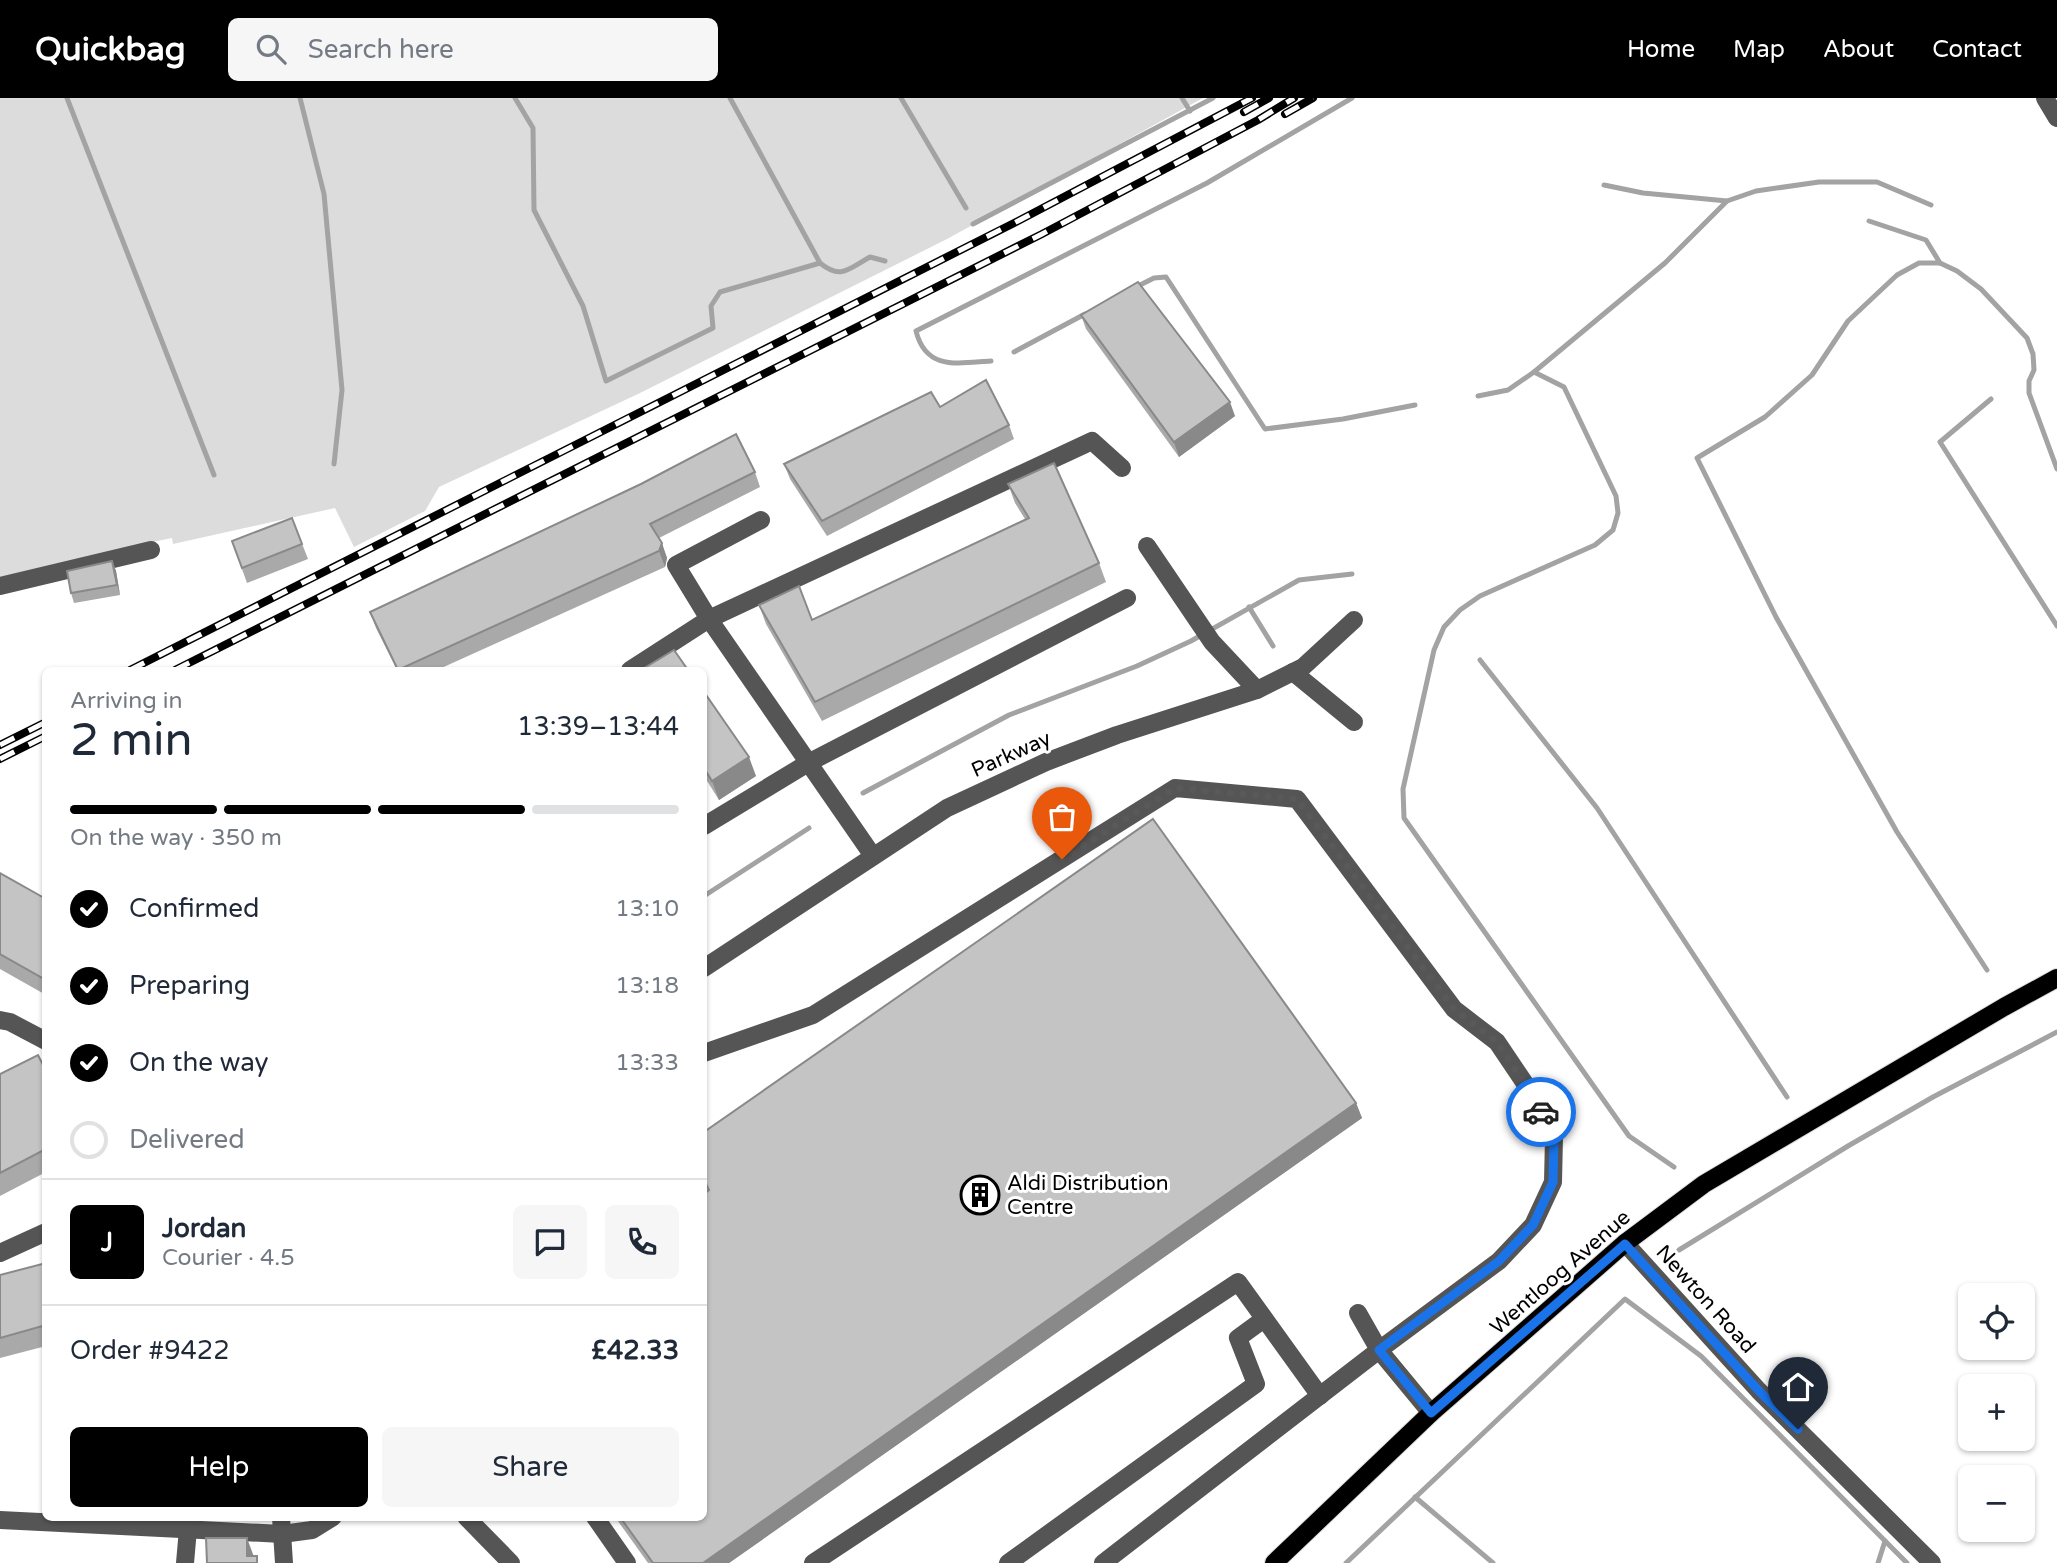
<!DOCTYPE html>
<meta charset="utf-8">
<style>
:root{--surface:#fff;--page:#f6f6f7;--text:#1f2937;--muted:#747a83;--line:#e0e1e3;--accent:#000}
body{margin:0;font-family:"Varela Round",sans-serif;background:var(--page);color:var(--text);height:100vh;display:flex;flex-direction:column;font-size:26px;white-space:nowrap}
*{box-sizing:border-box;margin:0}
p{font-size:23px;color:var(--muted)}
.icon{flex:none;width:38px;height:38px;fill:none;stroke:currentColor;stroke-width:2;stroke-linecap:round;stroke-linejoin:round}
.map{position:relative;flex:1;overflow:hidden}
.drawer{position:absolute;left:42px;top:569px;width:665px;height:854px;display:flex;flex-direction:column;background:var(--surface);border-radius:10px;box-shadow:0 2px 5px #0004}
.drawer>*{flex:none}
.buttons{position:absolute;left:1958px;top:1185px;display:grid;gap:14px}
.buttons a{display:grid;place-items:center;width:77px;height:77px;border-radius:10px;background:var(--surface);box-shadow:0 2px 5px #0004;font-size:35px}
.pin{position:absolute;display:grid;place-items:center;width:60px;height:60px;color:#fff;margin:-72px -30px;border-radius:50% 50% 50% 0;rotate:-45deg;box-shadow:0 0 7px #0007}
.pin .icon{rotate:45deg}
.courier{position:absolute;display:grid;place-items:center;width:70px;height:70px;margin:-35px;border:5px solid #1a73e8;border-radius:50%;background:#fff;color:#222;box-shadow:0 2px 9px #0007}
.overview em{font-style:normal;font-weight:600}
.overview div{display:flex;flex-direction:column-reverse}
.overview{display:flex;align-items:center;justify-content:space-between;height:119px;padding:0 28px}
h1{font-size:46px;font-weight:600;line-height:52px}
.bar{display:grid;grid-template-columns:repeat(4,1fr);gap:10px 7px;align-content:center;height:84px;padding:0 28px}
.bar i{height:9px;border-radius:5px;background:var(--line)}
.bar .current{background:var(--accent)}
.bar p{grid-column:span 4}
.line{display:flex;align-items:center;gap:18px;padding:0 28px;border-top:2px solid var(--line)}
.line div{flex:1}
.round{display:grid;place-items:center;flex:none;width:74px;height:74px;border-radius:10px;background:var(--page)}
ol{padding:0 28px;list-style:none}
li{display:flex;align-items:center;gap:21px;height:77px}
li p{margin-inline-start:auto}
li .icon{padding:7px;border-radius:50%;background:var(--accent);color:#fff;stroke-width:4}
li:last-child{color:var(--muted)}
li i{width:38px;height:38px;border:4px solid var(--line);border-radius:50%}
.cta{display:flex;gap:14px;margin-top:auto;padding:14px 28px}
.cta a{flex:1;height:80px;border-radius:10px;background:var(--accent);color:#fff;font-size:28px;font-weight:600;line-height:80px;text-align:center}
.cta a+a{background:var(--page);color:var(--text)}
header{display:flex;align-items:center;gap:42px;box-sizing:border-box;height:98px;padding:0 35px;background:var(--accent);color:#fff}
header strong{font-size:33px}
nav{display:flex;gap:38px;margin-inline-start:auto;font-size:24px}
.search{width:490px;height:63px;background:var(--page);display:flex;align-items:center;gap:18px;box-sizing:border-box;padding:0 24px;border-radius:10px;color:var(--muted);font-size:26px}
.map>svg:first-child{display:block}
.green{fill:#dcdcdc}
.lines{fill:none;stroke-linecap:round;stroke-linejoin:round}
.stream{stroke:#a3a3a3;stroke-width:5}
.major-casing{stroke:#dbdbdb;stroke-width:20}
.minor{stroke:#555;stroke-width:18}
.major{stroke:#000;stroke-width:18}
.rail-casing{stroke:#000;stroke-width:8}
.rail{stroke:#fff;stroke-width:5;stroke-dasharray:16;stroke-linecap:butt}
.wall{fill:#a9a9a9}
.shaded-wall{fill:#898989}
.building{fill:#c4c4c4;stroke:#898989;stroke-width:2}
.done{stroke:#595959;stroke-width:7;stroke-dasharray:0 12.6}
.route{stroke:#1a73e8;stroke-width:9}
.labels{text-anchor:middle;stroke-width:6;stroke-linejoin:round;paint-order:stroke}
.street-label{font-size:21px;fill:#000;stroke:#fff}
.poi-label{font-size:21px;fill:#000;stroke:#fff;text-anchor:start}
</style>
<header>
<strong>Quickbag</strong>
<div class="search"><svg class="icon" aria-label="search" viewBox="0 0 24 24"><circle cx="10" cy="10" r="6"/><path d="M15 15l6 6"/></svg>Search here</div>
<nav><a>Home</a><a>Map</a><a>About</a><a>Contact</a></nav>
</header>
<div class="map">
<svg width="2057" height="1465" viewBox="0 0 2057 1465">
<rect width="100%" height="100%" fill="#fff"/>
<path class="green" d="M 0,0 L 1203,0 L 947,141 L 638,296 L 439,389 L 425,413 L 354,449 L 335,410 L 173,446 L 172,440 C 114,451 57,468 0,481 Z"/>
<g class="lines">
<g class="stream">
<polyline points="67,0 214,377"/>
<polyline points="300,0 324,96 342,292 334,366"/>
<polyline points="515,0 533,30 534,112 583,208 606,283 713,230 711,208 720,194 820,165"/>
<path d="M 730,0 L 820,165 C 841,182 848,171 870,159 L 885,163"/>
<polyline points="901,0 966,110"/>
<polyline points="1182,0 1190,13"/>
<polyline points="1604,87 1643,95 1727,103"/>
<polyline points="1869,123 1926,142 1940,165"/>
<polyline points="973,126 1213,0"/>
<polyline points="1134,190 1154,180 1166,179 1265,331 1343,321 1415,307"/>
<polyline points="1014,254 1085,216"/>
<path d="M 991,263 C 958,265 926,273 916,233 L 1207,85 L 1352,0"/>
<polyline points="1534,274 1665,165 1727,103 1756,93 1819,84 1877,84 1931,107"/>
<polyline points="1478,298 1508,292 1534,274 1564,289 1616,398 1618,415 1613,432 1595,447 1480,498 1460,512 1444,529 1434,552 1403,691 1404,720 1629,1038 1674,1069"/>
<polyline points="1991,301 1940,344 2057,528"/>
<polyline points="1249,509 1273,548"/>
<polyline points="1480,562 1597,710 1787,999"/>
<polyline points="863,695 1009,617 1137,568 1191,543 1299,482 1352,476"/>
<polyline points="704,798 809,730"/>
<polyline points="1987,872 1897,734 1776,519 1697,360 1765,319 1812,277 1848,223 1897,177 1919,165 1940,165 1957,173 1981,191 2027,240 2033,256 2034,272 2029,283 2029,295 2057,371"/>
<polyline points="1679,1152 1848,1048 1933,999 2057,934"/>
<polyline points="1415,1399 1493,1465"/>
<polyline points="1346,1465 1625,1201 1701,1258 1907,1465"/>
<polyline points="1878,1465 1885,1443"/>
</g>
<defs>
<polyline id="major" points="1274,1465 1431,1315 1625,1145 1704,1086 2004,909 2057,880"/>
</defs>
<use href="#major" class="major-casing"/>
<g class="minor">
<polyline points="2045,0 2057,20"/>
<polyline points="761,422 676,467 709,521 873,758"/>
<polyline points="1147,448 1212,544 1257,592"/>
<polyline points="0,488 151,452"/>
<polyline points="630,572 709,521 1092,343 1122,370"/>
<polyline points="1293,574 1354,624"/>
<polyline points="704,728 808,665 1127,500"/>
<polyline points="704,870 947,710 1046,664 1117,637 1257,592 1303,569 1354,522"/>
<polyline points="0,922 10,924 46,943"/>
<polyline points="704,955 813,917 1175,690 1297,701 1454,911 1497,944 1530,993 1554,1039 1553,1084 1533,1127 1499,1163 1379,1252 1358,1215"/>
<polyline points="1625,1145 1759,1293 1932,1465"/>
<polyline points="0,1155 46,1134"/>
<polyline points="281,1419 284,1465"/>
<polyline points="466,1419 511,1465"/>
<polyline points="595,1419 627,1465"/>
<polyline points="0,1422 282,1436 312,1432 333,1419"/>
<polyline points="185,1465 188,1431"/>
<polyline points="813,1465 1238,1184 1320,1298"/>
<polyline points="1008,1465 1256,1286 1238,1240 1264,1221"/>
<polyline points="1103,1465 1379,1252 1431,1315"/>
</g>
<use href="#major" class="major"/>
<defs>
<g id="rail">
<polyline points="1244,14 1269,0"/>
<polyline points="1285,16 1313,0"/>
<polyline points="130,572 1018,123 1252,0"/>
<polyline points="175,572 1042,136 1258,22 1294,0"/>
<polyline points="0,647 46,624"/>
<polyline points="0,661 46,638"/>
</g>
</defs>
<use href="#rail" class="rail-casing"/>
<use href="#rail" class="rail"/>
</g>
<g class="wall">
<polygon points="1081,217 1235,318 1179,359 1086,231"/>
<polygon points="940,309 1009,327 1014,341 827,438 790,381 784,366"/>
<polygon points="755,374 760,389 659,440 667,460 665,469 437,572 397,572 376,530 370,514"/>
<polygon points="1008,386 1099,465 1106,484 822,623 766,526 759,507 812,522 1025,421 1015,405"/>
<polygon points="292,420 308,461 247,485 232,443"/>
<polygon points="112,463 116,473 120,497 74,505 71,495"/>
<polygon points="704,594 756,678 719,702 704,678"/>
<polygon points="0,775 46,801 46,897 0,871"/>
<polygon points="46,973 46,1074 0,1098 0,976"/>
<polygon points="1356,1005 1362,1020 729,1465 648,1465 615,1419 704,1419 707,1094 704,1088 704,1034"/>
<polygon points="46,1165 46,1248 0,1260 0,1177"/>
</g>
<g class="shaded-wall">
<polygon points="1230,304 1235,318 1179,359 1174,344"/>
<polygon points="662,445 667,460 665,469 659,453"/>
<polygon points="112,463 116,473 120,497 117,487"/>
<polygon points="749,659 756,678 719,702 712,683"/>
<polygon points="1356,1005 1362,1020 729,1465 703,1465"/>
<polygon points="247,1440 254,1459 247,1458"/>
</g>
<g class="building">
<polygon points="1138,184 1230,304 1174,344 1081,217"/>
<polygon points="986,282 1009,327 822,423 784,366 931,294 940,309"/>
<polygon points="736,336 755,374 650,426 662,445 659,453 398,572 370,514 641,386"/>
<polygon points="1054,365 1099,465 815,604 759,507 799,488 812,522 1029,420 1008,386"/>
<polygon points="292,420 302,446 242,470 232,443"/>
<polygon points="112,463 117,487 71,495 67,473"/>
<polygon points="674,552 688,572 641,572"/>
<polygon points="704,594 749,659 712,683 704,670"/>
<polygon points="1153,721 1356,1005 703,1465 653,1465 620,1419 704,1419 704,1096 709,1092 704,1082 704,1034"/>
<polygon points="0,775 46,801 46,882 0,856"/>
<polygon points="38,957 46,973 46,1051 0,1075 0,976"/>
<polygon points="46,1165 46,1227 0,1240 0,1177"/>
<polygon points="206,1440 247,1440 247,1458 257,1458 257,1465 207,1465"/>
</g>
<g class="lines">
<polyline class="done" points="1062,761 1175,690 1297,701 1454,911 1497,944 1530,993 1541,1014"/>
<polyline class="route" points="1541,1014 1554,1039 1553,1084 1533,1127 1499,1163 1379,1252 1431,1315 1625,1146 1759,1293 1798,1331"/>
</g>
<defs>
<symbol id="building-ring" viewBox="-11 -11 22 22"><circle r="9.5" fill="#fff" stroke="#000" stroke-width="1.5"/><path d="M-4-6H4V6H1V3H-1V6H-4ZM-2.5-4.3h1.7v1.8h-1.7ZM.8-4.3h1.7v1.8H.8ZM-2.5-1h1.7V.8h-1.7ZM.8-1h1.7V.8H.8Z" fill="#000"/></symbol>
</defs>
<g fill-rule="evenodd">
<use href="#building-ring" x="958" y="1075" width="44" height="44"/>
</g>
<g class="labels">
<g class="street-label">
<text transform="translate(1011 656) rotate(-24)" y="7">Parkway</text>
<text transform="translate(1560 1174) rotate(-41)" y="7">Wentloog Avenue</text>
<text transform="translate(1706 1201) rotate(48)" y="7">Newton Road</text>
</g>
<g class="poi-label">
<text x="1007" y="1092">Aldi Distribution<tspan x="1007" dy="24">Centre</tspan></text>
</g>
</g>
</svg>
<div class="buttons">
<a><svg class="icon" aria-label="locate" viewBox="0 0 24 24"><circle cx="12" cy="12" r="6"/><path d="M12 2v4M12 18v4M2 12h4M18 12h4"/></svg></a>
<a>+</a>
<a>−</a>
</div>
<div class="pin" style="left:1062px;top:761px;background:#ea580c"><svg class="icon" aria-label="bag" viewBox="0 0 24 24"><path d="M5 8h14l-1 12H6zM9 8a3 3 0 0 1 6 0"/></svg></div>
<div class="pin" style="left:1798px;top:1331px;background:#1f2937"><svg class="icon" aria-label="home" viewBox="0 0 24 24"><path d="M3 11l9-7 9 7M6 9v11h12V9"/></svg></div>
<div class="courier" style="left:1541px;top:1014px"><svg class="icon" aria-label="car" viewBox="0 0 24 24"><path d="M5 17H2v-5l4-1 3-4h7l3 4 3 1v5h-3M9 17h6M6 11h13"/><circle cx="7" cy="17" r="2"/><circle cx="17" cy="17" r="2"/></svg></div>
<section class="drawer">
<div class="overview"><div><h1>2 min</h1><p>Arriving in</p></div><em>13:39–13:44</em></div>
<div class="bar"><i class="current"></i><i class="current"></i><i class="current"></i><i></i><p>On the way · 350 m</p></div>
<ol>
<li><svg class="icon" aria-label="check" viewBox="0 0 24 24"><path d="M5 12l5 5 9-10"/></svg>Confirmed<p>13:10</p></li>
<li><svg class="icon" aria-label="check" viewBox="0 0 24 24"><path d="M5 12l5 5 9-10"/></svg>Preparing<p>13:18</p></li>
<li><svg class="icon" aria-label="check" viewBox="0 0 24 24"><path d="M5 12l5 5 9-10"/></svg>On the way<p>13:33</p></li>
<li><i></i>Delivered</li>
</ol>
<div class="line" style="height:126px"><b class="round" style="background:var(--accent);color:#fff">J</b><div><b>Jordan</b><p>Courier · 4.5</p></div><a class="round"><svg class="icon" aria-label="chat" viewBox="0 0 24 24"><path d="M4 5h16v11H9l-5 4z"/></svg></a><a class="round"><svg class="icon" aria-label="phone" viewBox="0 0 24 24"><path d="M5 4h4l2 5-3 2q2 4 5 5l2-3 5 2v4C11 20 4 13 5 4z"/></svg></a></div>
<div class="line" style="height:91px"><div>Order #9422</div><b>£42.33</b></div>
<div class="cta"><a>Help</a><a>Share</a></div>
</section>
</div>
